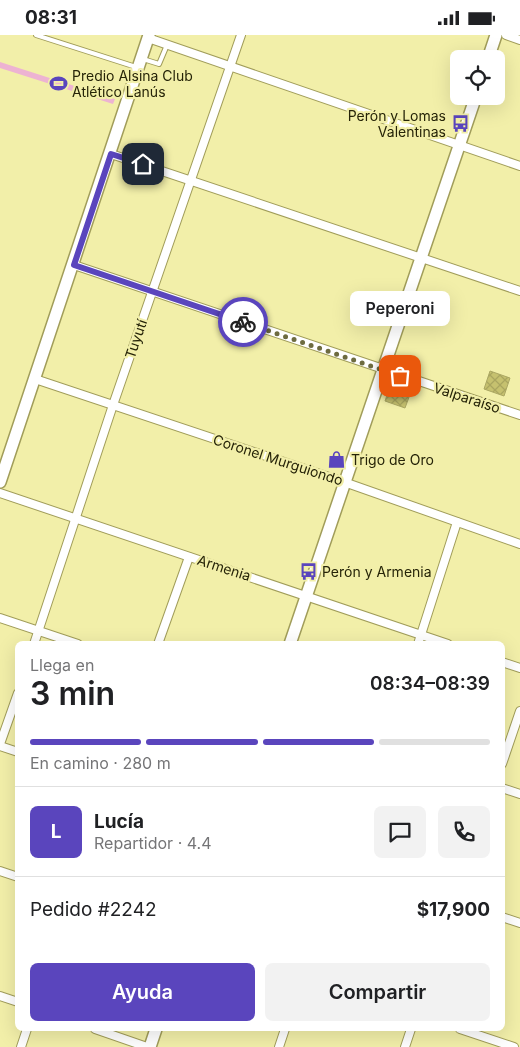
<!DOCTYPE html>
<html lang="es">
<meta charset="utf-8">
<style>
:root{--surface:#fff;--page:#f2f2f2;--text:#202124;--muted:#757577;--line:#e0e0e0;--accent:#5a45bd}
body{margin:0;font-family:Inter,sans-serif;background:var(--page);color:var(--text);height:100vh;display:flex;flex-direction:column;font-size:19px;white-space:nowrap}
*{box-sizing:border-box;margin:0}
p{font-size:16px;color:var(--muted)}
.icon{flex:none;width:28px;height:28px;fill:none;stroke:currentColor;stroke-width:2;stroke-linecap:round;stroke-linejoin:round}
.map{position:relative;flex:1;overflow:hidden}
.drawer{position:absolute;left:15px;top:606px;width:490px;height:390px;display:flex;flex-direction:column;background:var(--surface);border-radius:8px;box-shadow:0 5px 20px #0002}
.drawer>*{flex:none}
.buttons{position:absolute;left:450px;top:15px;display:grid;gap:10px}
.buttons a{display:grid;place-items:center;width:55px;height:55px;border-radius:8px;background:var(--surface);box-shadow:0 5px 20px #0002;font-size:25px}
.pin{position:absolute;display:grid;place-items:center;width:42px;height:42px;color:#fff;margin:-21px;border-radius:10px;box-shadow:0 2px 8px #0006}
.courier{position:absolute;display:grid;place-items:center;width:50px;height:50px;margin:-25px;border:4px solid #5a45bd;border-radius:50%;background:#fff;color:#222;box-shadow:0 1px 6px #0007}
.bubble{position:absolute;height:35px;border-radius:8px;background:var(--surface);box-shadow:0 5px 20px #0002;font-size:16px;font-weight:600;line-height:35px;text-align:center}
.headline em{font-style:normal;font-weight:600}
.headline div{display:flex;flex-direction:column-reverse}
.headline{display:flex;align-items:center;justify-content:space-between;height:85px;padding:0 15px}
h1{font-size:32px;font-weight:600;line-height:38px}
.bar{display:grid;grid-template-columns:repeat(4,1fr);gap:8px 5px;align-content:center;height:60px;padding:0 15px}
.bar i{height:6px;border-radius:4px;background:var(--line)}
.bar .active{background:var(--accent)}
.bar p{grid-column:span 4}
.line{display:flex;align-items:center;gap:12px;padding:0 15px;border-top:1px solid var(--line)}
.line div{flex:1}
.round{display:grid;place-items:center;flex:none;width:52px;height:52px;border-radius:8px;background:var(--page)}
.action{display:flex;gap:10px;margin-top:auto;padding:10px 15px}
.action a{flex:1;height:58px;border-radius:8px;background:var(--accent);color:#fff;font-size:20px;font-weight:600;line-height:58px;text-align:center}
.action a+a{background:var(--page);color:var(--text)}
.status{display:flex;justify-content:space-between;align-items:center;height:35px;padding:0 25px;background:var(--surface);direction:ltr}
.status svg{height:14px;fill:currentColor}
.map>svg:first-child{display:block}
.green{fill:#edb3d2}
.building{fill:url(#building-cross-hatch);stroke:#aba763}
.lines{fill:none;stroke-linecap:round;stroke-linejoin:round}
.lane-casing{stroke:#a19d5a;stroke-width:6}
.street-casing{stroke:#a19d5a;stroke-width:10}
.secondary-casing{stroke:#a19d5a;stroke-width:14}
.lane{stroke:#fff;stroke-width:4}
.street{stroke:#fff;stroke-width:8}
.secondary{stroke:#fff;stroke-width:11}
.done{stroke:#6d6b40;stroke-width:5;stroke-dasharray:0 9}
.route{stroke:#5a45bd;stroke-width:6}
.labels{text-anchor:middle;stroke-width:4.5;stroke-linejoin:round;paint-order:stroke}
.poi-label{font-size:14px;fill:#262408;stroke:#f2efa9;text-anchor:start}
.street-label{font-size:14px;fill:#262408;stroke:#f2efa9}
</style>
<div class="status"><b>08:31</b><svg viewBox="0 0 49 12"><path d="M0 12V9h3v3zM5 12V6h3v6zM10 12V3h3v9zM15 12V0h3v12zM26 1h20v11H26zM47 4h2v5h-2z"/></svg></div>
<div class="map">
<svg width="520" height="1012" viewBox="0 0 520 1012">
<defs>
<pattern id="building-cross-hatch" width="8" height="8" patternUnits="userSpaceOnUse" patternTransform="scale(1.25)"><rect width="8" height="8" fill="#c6c16f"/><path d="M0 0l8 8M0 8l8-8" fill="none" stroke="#aaa65f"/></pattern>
</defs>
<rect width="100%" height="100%" fill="#f2efa9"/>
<polygon class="green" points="0,27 115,64 113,69 0,33"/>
<g class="building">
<polygon points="490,336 510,343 504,361 484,354"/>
<polygon points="392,346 412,354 405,373 385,366"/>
</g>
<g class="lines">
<defs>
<g id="lane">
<polyline points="36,0 136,32"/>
<polyline points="143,24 159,29 167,10"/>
</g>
<g id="street">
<polyline points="506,0 520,5"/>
<polyline points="148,3 520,131"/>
<polyline points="111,119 520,256"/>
<polyline points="74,230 520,380"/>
<polyline points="35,344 344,447 520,509"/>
<polyline points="0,458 448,609"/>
<polyline points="0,583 78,609"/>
<polyline points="34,609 113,370 241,0"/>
<polyline points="158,609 189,522"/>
<polyline points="418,609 457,487"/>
<polyline points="502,627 520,633"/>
<polyline points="0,709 18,658"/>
<polyline points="0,711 18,717"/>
<polyline points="502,729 520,676"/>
<polyline points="502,753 520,759"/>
<polyline points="0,836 18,842"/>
<polyline points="502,882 520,888"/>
<polyline points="0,961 18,967"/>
<polyline points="95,994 147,1012"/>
<polyline points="460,994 514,1012"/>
<polyline points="21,1012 27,994"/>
<polyline points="279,1012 285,994"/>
<polyline points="405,1012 411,994"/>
</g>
<g id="secondary">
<polyline points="488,24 496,0"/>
<polyline points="0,447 149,0"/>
<polyline points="290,609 476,61"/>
<polyline points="150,1012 156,994"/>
</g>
</defs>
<use href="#lane" class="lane-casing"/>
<use href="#street" class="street-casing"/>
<use href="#secondary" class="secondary-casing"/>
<use href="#lane" class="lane"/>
<use href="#street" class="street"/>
<use href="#secondary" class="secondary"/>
</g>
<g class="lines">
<polyline class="done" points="243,287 400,341"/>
<polyline class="route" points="143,129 111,119 74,230 243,287"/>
</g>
<defs>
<symbol id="stadium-bare" viewBox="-9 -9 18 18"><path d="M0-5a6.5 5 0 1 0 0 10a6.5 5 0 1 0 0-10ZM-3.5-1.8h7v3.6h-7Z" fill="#5a45bd" stroke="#f2efa9" stroke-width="2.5" paint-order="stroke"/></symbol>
<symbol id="bus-bare" viewBox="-9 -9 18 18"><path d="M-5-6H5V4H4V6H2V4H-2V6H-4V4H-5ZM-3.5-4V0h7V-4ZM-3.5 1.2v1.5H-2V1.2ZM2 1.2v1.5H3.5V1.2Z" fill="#5a45bd" stroke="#f2efa9" stroke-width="2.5" paint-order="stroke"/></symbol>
<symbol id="shop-bare" viewBox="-9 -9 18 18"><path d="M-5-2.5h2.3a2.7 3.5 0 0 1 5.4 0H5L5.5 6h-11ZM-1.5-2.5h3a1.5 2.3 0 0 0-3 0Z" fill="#5a45bd" stroke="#f2efa9" stroke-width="2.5" paint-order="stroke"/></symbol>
</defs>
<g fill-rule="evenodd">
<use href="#stadium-bare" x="46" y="36" width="25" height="25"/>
<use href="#bus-bare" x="448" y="76" width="25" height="25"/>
<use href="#shop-bare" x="324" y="412" width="25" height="25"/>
<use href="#bus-bare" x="296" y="524" width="25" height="25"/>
</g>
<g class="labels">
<g class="poi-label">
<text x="72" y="46">Predio Alsina Club<tspan x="72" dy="16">Atlético Lanús</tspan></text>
<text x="446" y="86" text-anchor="end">Perón y Lomas<tspan x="446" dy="16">Valentinas</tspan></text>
<text x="351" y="430">Trigo de Oro</text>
<text x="322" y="542">Perón y Armenia</text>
</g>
<g class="street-label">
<text transform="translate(136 304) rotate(-71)" y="5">Tuyutí</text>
<text transform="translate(467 363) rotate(18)" y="5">Valparaíso</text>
<text transform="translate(278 425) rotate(18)" y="5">Coronel Murguiondo</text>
<text transform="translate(224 533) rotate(18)" y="5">Armenia</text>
</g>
</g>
</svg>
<div class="buttons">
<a><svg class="icon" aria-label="locate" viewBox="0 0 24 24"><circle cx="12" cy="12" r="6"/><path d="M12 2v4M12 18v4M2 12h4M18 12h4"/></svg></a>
</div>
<div class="pin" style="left:400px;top:341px;background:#ea580c"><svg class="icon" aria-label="bag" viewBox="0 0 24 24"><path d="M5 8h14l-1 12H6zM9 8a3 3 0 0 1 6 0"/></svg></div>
<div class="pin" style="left:143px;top:129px;background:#1f2937"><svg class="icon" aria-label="home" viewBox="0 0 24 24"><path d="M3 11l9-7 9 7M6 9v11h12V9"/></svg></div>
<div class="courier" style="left:243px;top:287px"><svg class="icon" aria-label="bike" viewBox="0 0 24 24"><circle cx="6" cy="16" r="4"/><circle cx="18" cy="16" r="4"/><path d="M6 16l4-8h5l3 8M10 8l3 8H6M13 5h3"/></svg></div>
<div class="bubble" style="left:350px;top:256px;width:100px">Peperoni</div>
<section class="drawer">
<div class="headline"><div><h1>3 min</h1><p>Llega en</p></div><em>08:34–08:39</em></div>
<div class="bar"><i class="active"></i><i class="active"></i><i class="active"></i><i></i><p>En camino · 280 m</p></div>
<div class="line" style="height:90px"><b class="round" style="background:var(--accent);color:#fff">L</b><div><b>Lucía</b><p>Repartidor · 4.4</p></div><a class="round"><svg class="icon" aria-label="chat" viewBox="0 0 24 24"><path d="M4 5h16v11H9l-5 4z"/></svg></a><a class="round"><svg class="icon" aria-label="phone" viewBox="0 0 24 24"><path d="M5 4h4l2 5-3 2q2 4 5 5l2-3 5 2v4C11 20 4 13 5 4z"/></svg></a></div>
<div class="line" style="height:65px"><div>Pedido #2242</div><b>$17,900</b></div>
<div class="action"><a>Ayuda</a><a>Compartir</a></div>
</section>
</div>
